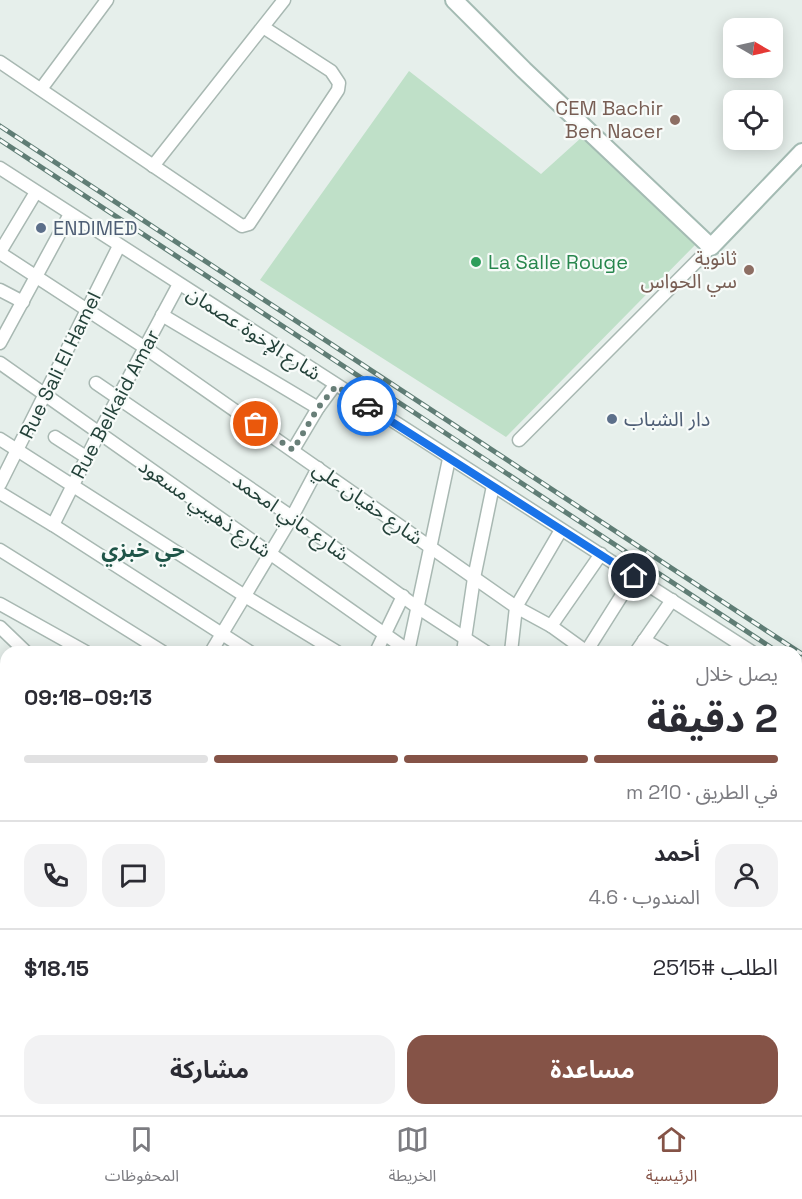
<!DOCTYPE html>
<html lang="ar">
<meta charset="utf-8">
<style>
:root{--surface:#fff;--page:#f2f2f3;--text:#2b2b33;--muted:#7c7c81;--line:#e1e1e2;--accent:#855347}
body{margin:0;font-family:"Space Grotesk","Noto Sans Arabic",sans-serif;background:var(--page);color:var(--text);direction:rtl;height:100vh;display:flex;flex-direction:column;font-size:22px;white-space:nowrap}
*{box-sizing:border-box;margin:0}
p{font-size:20px;color:var(--muted)}
.icon{flex:none;width:33px;height:33px;fill:none;stroke:currentColor;stroke-width:2;stroke-linecap:round;stroke-linejoin:round}
.map{position:relative;flex:1;overflow:hidden;direction:ltr}
.details{position:absolute;left:0px;top:646px;width:802px;height:470px;display:flex;flex-direction:column;background:var(--surface);border-radius:18px 18px 0 0;box-shadow:0 3px 15px #0003;direction:rtl}
.details>*{flex:none}
.needle{width:39px;rotate:99deg}
.fabs{position:absolute;left:723px;top:18px;display:grid;gap:12px}
.fabs a{display:grid;place-items:center;width:60px;height:60px;border-radius:12px;background:var(--surface);box-shadow:0 3px 15px #0003;font-size:30px}
.pin{position:absolute;display:grid;place-items:center;width:51px;height:51px;color:#fff;margin:-26px;border:3px solid #fff;border-radius:50%;box-shadow:0 2px 6px #0007}
.courier{position:absolute;display:grid;place-items:center;width:60px;height:60px;margin:-30px;border:4px solid #1a73e8;border-radius:50%;background:#fff;color:#222;box-shadow:0 2px 8px #0007}
.summary em{font-style:normal;font-weight:700}
.summary div{display:flex;flex-direction:column-reverse}
.summary{display:flex;align-items:center;justify-content:space-between;height:102px;padding:0 24px}
h1{font-size:39px;font-weight:700;line-height:45px}
.bar{display:grid;grid-template-columns:repeat(4,1fr);gap:9px 6px;align-content:center;height:72px;padding:0 24px}
.bar i{height:8px;border-radius:4px;background:var(--line)}
.bar .on{background:var(--accent)}
.bar p{grid-column:span 4}
.line{display:flex;align-items:center;gap:15px;padding:0 24px;border-top:2px solid var(--line)}
.line div{flex:1}
.round{display:grid;place-items:center;flex:none;width:63px;height:63px;border-radius:18px;background:var(--page)}
.button{display:flex;gap:12px;margin-top:auto;padding:12px 24px}
.button a{flex:1;height:69px;border-radius:18px;background:var(--accent);color:#fff;font-size:24px;font-weight:700;line-height:69px;text-align:center}
.button a+a{background:var(--page);color:var(--text)}
.menu{display:flex;justify-content:space-around;align-items:center;height:84px;border-top:2px solid var(--line);background:var(--surface);font-size:16px;color:var(--muted)}
.menu a{display:grid;justify-items:center;gap:3px}
.menu .on{color:var(--accent)}
.map>svg:first-child{display:block}
.green{fill:#bfe0c8}
.lines{fill:none;stroke-linecap:round;stroke-linejoin:round}
.street-casing{stroke:#a8b8b2;stroke-width:15}
.secondary-casing{stroke:#a4bbb3;stroke-width:20}
.primary-casing{stroke:#c2cac8;stroke-width:21}
.street{stroke:#fff;stroke-width:12}
.secondary{stroke:#fff;stroke-width:16}
.primary{stroke:#6aa596;stroke-width:18}
.rail-casing{stroke:#5f7d75;stroke-width:5}
.rail{stroke:#f7fbf9;stroke-width:3;stroke-dasharray:9;stroke-linecap:butt}
.done{stroke:#687f78;stroke-width:6;stroke-dasharray:0 10.8}
.route{stroke:#1a73e8;stroke-width:8}
.education-dot{fill:#8d6e63;stroke:#f7fbf9;stroke-width:2}
.service-dot{fill:#5c6f8a;stroke:#f7fbf9;stroke-width:2}
.leisure-dot{fill:#2e9e5b;stroke:#f7fbf9;stroke-width:2}
.labels{text-anchor:middle;stroke-width:4.5;stroke-linejoin:round;paint-order:stroke}
.education-label{font-size:20px;fill:#785e54;stroke:#f7fbf9;text-anchor:end}
.service-label{font-size:20px;fill:#4e5e75;stroke:#f7fbf9;text-anchor:start}
.leisure-label{font-size:20px;fill:#27864d;stroke:#f7fbf9;text-anchor:start}
.street-label{font-size:20px;fill:#24423a;stroke:#f7fbf9}
.neighbourhood-label{font-size:21px;font-weight:bold;fill:#1f5548;stroke:#f7fbf9}
</style>
<div class="map">
<svg width="802" height="1115" viewBox="0 0 802 1115">
<rect width="100%" height="100%" fill="#e6efeb"/>
<polygon class="green" points="409,71 541,174 582,137 696,244 506,437 260,280"/>
<g class="lines">
<defs>
<g id="street">
<polyline points="0,62 242,226 249,224 338,90 339,83 331,71 263,27"/>
<polyline points="41,89 107,0"/>
<polyline points="153,166 284,0"/>
<polyline points="0,168 752,652"/>
<polyline points="0,252 36,192"/>
<polyline points="0,253 144,347 516,607 551,626 587,652"/>
<polyline points="0,290 23,302"/>
<polyline points="162,315 318,408"/>
<polyline points="0,343 70,214"/>
<polyline points="0,363 410,652"/>
<polyline points="96,383 292,517 417,607 486,652"/>
<polyline points="55,437 86,457"/>
<polyline points="0,439 245,596 337,652"/>
<polyline points="519,440 711,247"/>
<polyline points="293,450 318,408 335,385"/>
<polyline points="0,484 119,246"/>
<polyline points="0,493 53,525 250,652"/>
<polyline points="53,525 99,433 179,284"/>
<polyline points="0,550 163,652"/>
<polyline points="0,604 86,652"/>
<polyline points="551,626 601,554"/>
<polyline points="0,627 26,652"/>
<polyline points="644,640 665,652"/>
<polyline points="211,652 292,517 318,468"/>
<polyline points="376,652 403,596"/>
<polyline points="408,652 449,459"/>
<polyline points="463,652 474,578 493,486"/>
<polyline points="511,652 516,607 561,530"/>
<polyline points="586,652 634,576"/>
<polyline points="636,652 672,600"/>
<polyline points="796,682 802,685"/>
<polyline points="0,772 6,778"/>
<polyline points="796,784 802,788"/>
<polyline points="0,828 6,830"/>
<polyline points="0,879 6,862"/>
<polyline points="796,937 802,944"/>
<polyline points="0,946 6,949"/>
<polyline points="0,1018 6,1021"/>
<polyline points="796,1059 802,1061"/>
<polyline points="0,1072 6,1075"/>
<polyline points="339,1110 349,1115"/>
<polyline points="706,1110 708,1115"/>
<polyline points="762,1110 764,1115"/>
<polyline points="0,1113 3,1115"/>
<polyline points="75,1115 77,1110"/>
<polyline points="122,1115 124,1110"/>
<polyline points="230,1115 239,1110"/>
<polyline points="307,1115 308,1110"/>
<polyline points="545,1115 550,1110"/>
</g>
<g id="secondary">
<polyline points="454,0 524,70 711,247 802,152"/>
<polyline points="796,966 802,961"/>
<polyline points="635,1115 640,1110"/>
</g>
<g id="primary">
<polyline points="0,685 6,691"/>
<polyline points="0,705 6,710"/>
<polyline points="425,1110 429,1115"/>
<polyline points="441,1110 444,1115"/>
</g>
</defs>
<use href="#street" class="street-casing"/>
<use href="#secondary" class="secondary-casing"/>
<use href="#primary" class="primary-casing"/>
<use href="#street" class="street"/>
<use href="#secondary" class="secondary"/>
<use href="#primary" class="primary"/>
<defs>
<g id="rail">
<polyline points="0,126 802,654"/>
<polyline points="0,140 778,652"/>
<polyline points="796,664 802,668"/>
</g>
</defs>
<use href="#rail" class="rail-casing"/>
<use href="#rail" class="rail"/>
</g>
<g class="lines">
<polyline class="done" points="256,424 293,450 318,408 336,386 367,406"/>
<polyline class="route" points="367,406 634,576"/>
</g>
<g class="education-dot">
<circle cx="675" cy="120" r="6"/>
<circle cx="749" cy="270" r="6"/>
</g>
<g class="service-dot">
<circle cx="41" cy="228" r="6"/>
<circle cx="612" cy="419" r="6"/>
</g>
<circle class="leisure-dot" cx="476" cy="262" r="6"/>
<g class="labels">
<g class="education-label">
<text x="663" y="115">CEM Bachir<tspan x="663" dy="23">Ben Nacer</tspan></text>
<text x="737" y="265">ثانوية<tspan x="737" dy="23">سي الحواس</tspan></text>
</g>
<g class="service-label">
<text x="53" y="235">ENDIMED</text>
<text x="624" y="426">دار الشباب</text>
</g>
<g class="leisure-label">
<text x="488" y="269">La Salle Rouge</text>
</g>
<g class="street-label">
<text transform="translate(254 333) rotate(33)" y="7">شارع الإخوة عصمان</text>
<text transform="translate(60 365) rotate(-64)" y="7">Rue Sali El Hamel</text>
<text transform="translate(115 404) rotate(-62)" y="7">Rue Belkaid Amar</text>
<text transform="translate(368 503) rotate(35)" y="7">شارع حفيان علي</text>
<text transform="translate(205 508) rotate(35)" y="7">شارع ذهيبي مسعود</text>
<text transform="translate(291 517) rotate(35)" y="7">شارع ماني امحمد</text>
</g>
<g class="neighbourhood-label">
<text x="143" y="557">حي خبزي</text>
</g>
</g>
</svg>
<div class="fabs">
<a><svg class="needle" viewBox="-14 -14 28 28"><path d="M0-13l5 13h-10z" fill="#e53935"/><path d="M0 13l5-13h-10z" fill="#7c7c81"/></svg></a>
<a><svg class="icon" aria-label="locate" viewBox="0 0 24 24"><circle cx="12" cy="12" r="6"/><path d="M12 2v4M12 18v4M2 12h4M18 12h4"/></svg></a>
</div>
<div class="pin" style="left:256px;top:424px;background:#ea580c"><svg class="icon" aria-label="bag" viewBox="0 0 24 24"><path d="M5 8h14l-1 12H6zM9 8a3 3 0 0 1 6 0"/></svg></div>
<div class="pin" style="left:634px;top:576px;background:#1f2937"><svg class="icon" aria-label="home" viewBox="0 0 24 24"><path d="M3 11l9-7 9 7M6 9v11h12V9"/></svg></div>
<div class="courier" style="left:367px;top:406px"><svg class="icon" aria-label="car" viewBox="0 0 24 24"><path d="M5 17H2v-5l4-1 3-4h7l3 4 3 1v5h-3M9 17h6M6 11h13"/><circle cx="7" cy="17" r="2"/><circle cx="17" cy="17" r="2"/></svg></div>
<section class="details">
<div class="summary"><div><h1>2 دقيقة</h1><p>يصل خلال</p></div><em>09:13–09:18</em></div>
<div class="bar"><i class="on"></i><i class="on"></i><i class="on"></i><i></i><p>في الطريق · 210 m</p></div>
<div class="line" style="height:108px"><a class="round"><svg class="icon" aria-label="person" viewBox="0 0 24 24"><circle cx="12" cy="8" r="4"/><path d="M4 21q1-7 8-7t8 7"/></svg></a><div><b>أحمد</b><p>المندوب · 4.6</p></div><a class="round"><svg class="icon" aria-label="chat" viewBox="0 0 24 24"><path d="M4 5h16v11H9l-5 4z"/></svg></a><a class="round"><svg class="icon" aria-label="phone" viewBox="0 0 24 24"><path d="M5 4h4l2 5-3 2q2 4 5 5l2-3 5 2v4C11 20 4 13 5 4z"/></svg></a></div>
<div class="line" style="height:78px"><div>الطلب #2515</div><b>$18.15</b></div>
<div class="button"><a>مساعدة</a><a>مشاركة</a></div>
</section>
</div>
<nav class="menu">
<a class="on"><svg class="icon" aria-label="home" viewBox="0 0 24 24"><path d="M3 11l9-7 9 7M6 9v11h12V9"/></svg>الرئيسية</a>
<a><svg class="icon" aria-label="map" viewBox="0 0 24 24"><path d="M3 6l6-2 6 2 6-2v14l-6 2-6-2-6 2zM9 4v14M15 6v14"/></svg>الخريطة</a>
<a><svg class="icon" aria-label="saved" viewBox="0 0 24 24"><path d="M7 4h10v16l-5-4-5 4z"/></svg>المحفوظات</a>
</nav>
